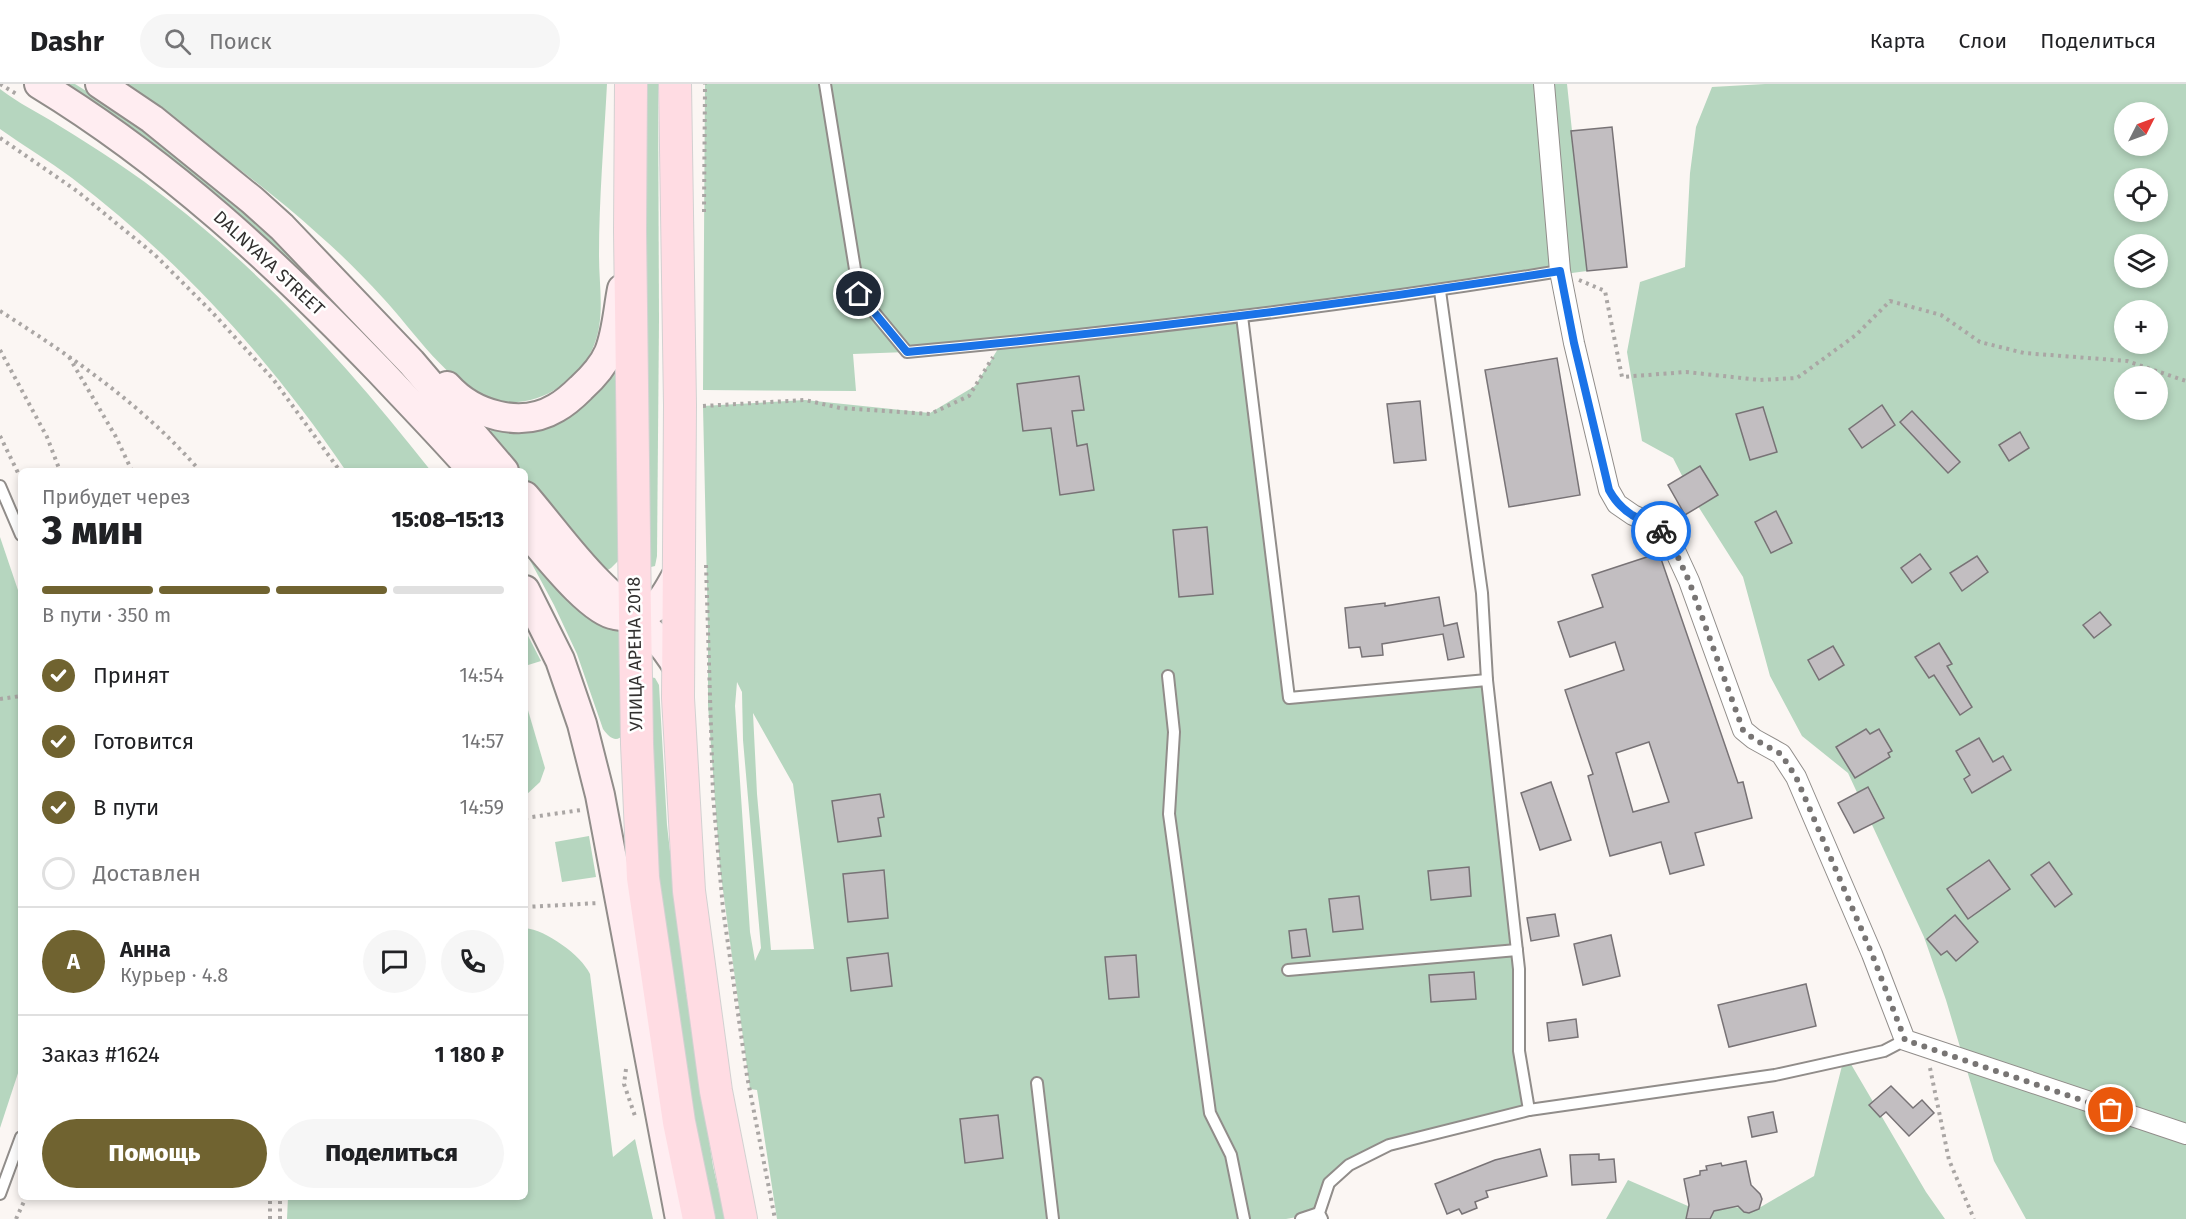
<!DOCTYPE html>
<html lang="ru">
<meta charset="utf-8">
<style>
:root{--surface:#fff;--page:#f6f6f6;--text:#202124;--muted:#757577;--line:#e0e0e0;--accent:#706330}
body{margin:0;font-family:"Fira Sans",sans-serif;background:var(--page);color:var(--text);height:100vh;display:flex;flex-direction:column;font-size:22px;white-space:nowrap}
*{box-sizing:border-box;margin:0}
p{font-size:20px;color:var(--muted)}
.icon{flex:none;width:33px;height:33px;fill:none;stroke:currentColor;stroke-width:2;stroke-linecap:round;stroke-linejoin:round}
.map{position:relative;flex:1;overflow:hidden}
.side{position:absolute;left:18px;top:384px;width:510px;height:732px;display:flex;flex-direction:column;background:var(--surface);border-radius:9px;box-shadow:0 3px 9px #0003}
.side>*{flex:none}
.needle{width:39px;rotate:48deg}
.fabs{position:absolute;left:2114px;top:18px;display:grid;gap:12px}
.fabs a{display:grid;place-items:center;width:54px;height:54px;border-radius:50%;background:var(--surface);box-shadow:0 3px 9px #0003;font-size:30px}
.pin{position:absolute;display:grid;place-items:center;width:51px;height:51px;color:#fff;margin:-26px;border:3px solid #fff;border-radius:50%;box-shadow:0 2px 6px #0007}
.courier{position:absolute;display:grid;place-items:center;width:60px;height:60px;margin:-30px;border:4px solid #1a73e8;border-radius:50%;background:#fff;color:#222;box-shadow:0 2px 8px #0007}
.overview em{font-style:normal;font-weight:800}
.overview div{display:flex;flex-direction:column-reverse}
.overview{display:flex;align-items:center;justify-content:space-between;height:102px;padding:0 24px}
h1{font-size:39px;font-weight:800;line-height:45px}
.bar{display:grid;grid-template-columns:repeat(4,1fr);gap:9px 6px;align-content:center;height:72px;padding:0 24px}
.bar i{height:8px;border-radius:4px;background:var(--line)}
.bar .selected{background:var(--accent)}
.bar p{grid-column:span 4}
.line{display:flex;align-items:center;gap:15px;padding:0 24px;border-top:2px solid var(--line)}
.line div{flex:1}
.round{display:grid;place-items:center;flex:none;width:63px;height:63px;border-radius:32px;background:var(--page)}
ol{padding:0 24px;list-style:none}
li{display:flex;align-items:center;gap:18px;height:66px}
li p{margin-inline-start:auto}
li .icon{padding:6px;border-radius:50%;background:var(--accent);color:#fff;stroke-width:4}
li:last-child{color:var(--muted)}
li i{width:33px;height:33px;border:3px solid var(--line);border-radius:50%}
.action{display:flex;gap:12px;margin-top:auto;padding:12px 24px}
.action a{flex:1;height:69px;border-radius:36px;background:var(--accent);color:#fff;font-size:24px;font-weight:800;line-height:69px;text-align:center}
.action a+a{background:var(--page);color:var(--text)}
header{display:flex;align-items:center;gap:36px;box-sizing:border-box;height:84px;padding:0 30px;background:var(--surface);border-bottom:2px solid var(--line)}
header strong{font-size:28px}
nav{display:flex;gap:33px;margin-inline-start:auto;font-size:21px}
.search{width:420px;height:54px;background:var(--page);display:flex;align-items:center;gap:15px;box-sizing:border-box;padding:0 21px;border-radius:33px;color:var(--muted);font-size:22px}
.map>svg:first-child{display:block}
.green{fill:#b6d6bf;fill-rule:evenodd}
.building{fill:#c2bec1;stroke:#787376;stroke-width:1.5;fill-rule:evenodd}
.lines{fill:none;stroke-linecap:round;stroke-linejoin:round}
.service-casing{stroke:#918d8a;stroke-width:14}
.minor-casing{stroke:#918d8a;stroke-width:22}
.secondary-casing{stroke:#918d8a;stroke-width:32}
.primary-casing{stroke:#d2d1d1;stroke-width:34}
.path{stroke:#aaa6a4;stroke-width:4;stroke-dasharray:3 4.5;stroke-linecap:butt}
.service{stroke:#fff;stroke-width:10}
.minor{stroke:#fff;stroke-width:20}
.secondary{stroke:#ffedf1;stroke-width:28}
.primary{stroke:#ffdce3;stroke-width:32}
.done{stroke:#787574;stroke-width:6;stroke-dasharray:0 10.8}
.route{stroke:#1a73e8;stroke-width:8}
.labels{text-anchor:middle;stroke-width:5;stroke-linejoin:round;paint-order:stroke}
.street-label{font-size:18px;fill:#32302f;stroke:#fff}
</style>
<header>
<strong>Dashr</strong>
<div class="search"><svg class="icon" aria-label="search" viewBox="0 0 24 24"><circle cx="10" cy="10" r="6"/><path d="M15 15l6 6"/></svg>Поиск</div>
<nav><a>Карта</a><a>Слои</a><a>Поделиться</a></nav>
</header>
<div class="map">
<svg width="2186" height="1135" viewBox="0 0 2186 1135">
<rect width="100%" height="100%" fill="#fbf6f3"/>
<g class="green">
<polygon points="54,0 75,0 107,20 236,117 352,228 491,387"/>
<path d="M 121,0 L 607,0 C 604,57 599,115 599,172 C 599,204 606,236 592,266 C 576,301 530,328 491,315 C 449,302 413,246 383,214 C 363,192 341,170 319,151 C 257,95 188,47 121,0 Z"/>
<polygon points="643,0 658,0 659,236 657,472 655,482 647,484"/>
<path d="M 705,0 L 1567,0 L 1587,187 L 1243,232 L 1289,614 L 1487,596 L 1517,866 L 1529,1026 L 1349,1080 L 1319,1129 L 1286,1135 L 777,1135 L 757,1006 L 750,1005 L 720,784 L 708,621 L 708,546 L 703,322 L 805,316 L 930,329 L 975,302 L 1001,260 L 907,268 L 853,270 L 856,307 L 703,306 ZM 737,598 L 742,608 L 743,656 L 761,864 L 755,877 L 750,848 L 735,622 ZM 753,629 L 793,700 L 814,865 L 771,866 L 757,710 Z"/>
<path d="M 1765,0 L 2186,0 L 2186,1135 L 2026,1135 L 1994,1077 L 1946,916 L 1924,853 L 1848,689 L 1802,652 L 1770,592 L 1743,493 L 1696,419 L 1673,374 L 1642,357 L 1627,268 L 1640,198 L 1685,183 L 1690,89 L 1696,43 L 1712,3 ZM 2124,28 L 2157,28 L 2157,62 L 2124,62 ZM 2124,94 L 2157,94 L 2157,128 L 2124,128 ZM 2124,160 L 2157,160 L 2157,194 L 2124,194 ZM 2124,226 L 2157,226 L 2157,260 L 2124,260 ZM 2124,292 L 2157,292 L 2157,326 L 2124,326 Z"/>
<path d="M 0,5 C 18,19 39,29 58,41 C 97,65 136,90 171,118 C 270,195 354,289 431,387 L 346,387 C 270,275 180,176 72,94 C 49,77 24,62 0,45 Z"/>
<polygon points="615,285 617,285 620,475 611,484 606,487 525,401 525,387 514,387 487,356 493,341"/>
<polygon points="0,453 21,515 21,980 0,1044"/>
<path d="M 525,467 L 620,544 L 624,650 C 616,660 609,653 603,645 L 577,570 L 554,521 Z"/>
<polygon points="525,546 541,577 525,582"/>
<polygon points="650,593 655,594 659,601 667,741 686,909 713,1082 725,1135 712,1135 658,828"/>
<polygon points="525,616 545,684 540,698 525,712"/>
<polygon points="589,752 596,793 562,798 555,758"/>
<path d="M 525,844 C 546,846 581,871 590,890 L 613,1073 L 635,1055 L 653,1135 L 287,1135 L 288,1113 L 525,1113 Z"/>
<polygon points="1845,970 1926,1108 1945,1135 1606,1135 1628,1096 1688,1122 1759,1124 1814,1092"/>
</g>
<g class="building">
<polygon points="1612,43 1627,183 1587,187 1571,47"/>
<polygon points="1557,274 1580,411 1509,423 1485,286"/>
<polygon points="1079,292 1084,326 1072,327 1077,362 1087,360 1094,406 1060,411 1051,344 1023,347 1017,300"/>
<polygon points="1420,317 1426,376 1394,379 1387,320"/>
<polygon points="1882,321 1895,341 1862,364 1849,345"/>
<polygon points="1763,323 1777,368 1750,376 1736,330"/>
<polygon points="1912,327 1960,378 1948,389 1900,338"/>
<polygon points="2020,348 2029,364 2009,377 1999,361"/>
<polygon points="1700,382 1718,411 1685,431 1668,401"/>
<polygon points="1776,427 1792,459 1771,469 1755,438"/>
<polygon points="1207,443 1213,510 1179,513 1173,446"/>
<path d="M 1659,469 L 1738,699 L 1743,698 L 1752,734 L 1695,749 L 1704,781 L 1670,790 L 1661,758 L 1610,772 L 1588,692 L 1593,690 L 1565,606 L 1624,586 L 1615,558 L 1570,573 L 1558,538 L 1603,523 L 1592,491 ZM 1649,658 L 1669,718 L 1633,728 L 1616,669 Z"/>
<polygon points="1920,470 1931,485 1912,499 1901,484"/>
<polygon points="1977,472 1988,488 1962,507 1950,489"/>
<polygon points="1439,513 1444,542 1457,539 1464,573 1448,576 1443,550 1382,560 1383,571 1362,573 1360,563 1349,564 1345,524 1385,519 1385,522"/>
<polygon points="2100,528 2111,541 2094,554 2083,541"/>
<polygon points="1939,559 1952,580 1947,582 1972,623 1960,631 1934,591 1929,594 1915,573"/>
<polygon points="1833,562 1844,581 1819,596 1808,576"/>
<polygon points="1866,645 1870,650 1879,645 1892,667 1888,669 1890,673 1855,694 1836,663"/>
<polygon points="1979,654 1993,678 2003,672 2011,686 1972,709 1964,695 1970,691 1956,667"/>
<polygon points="1551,698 1571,756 1540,766 1521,709"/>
<polygon points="1868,703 1884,734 1854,749 1838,719"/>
<polygon points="880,710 884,733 878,734 881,752 838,758 832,717"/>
<polygon points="1989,776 2010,805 1968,835 1947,805"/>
<polygon points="2049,778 2072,810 2055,823 2031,791"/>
<polygon points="1469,783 1471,812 1431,816 1428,787"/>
<polygon points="884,786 888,834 848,838 843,790"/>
<polygon points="1359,812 1363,845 1333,848 1329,815"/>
<polygon points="1555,830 1559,852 1531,857 1527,834"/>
<polygon points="1955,831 1978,858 1956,877 1947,867 1941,871 1927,855"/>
<polygon points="1306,845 1310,872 1292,874 1289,847"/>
<polygon points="1611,851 1620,892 1583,901 1574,860"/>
<polygon points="888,869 892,902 851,907 847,874"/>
<polygon points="1136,871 1139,913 1109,915 1105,873"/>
<polygon points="1474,888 1476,915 1431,918 1429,891"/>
<polygon points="1806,900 1816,942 1729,963 1718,921"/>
<polygon points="1576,935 1578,953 1549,957 1547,939"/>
<polygon points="1891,1002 1913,1024 1922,1016 1934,1029 1909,1052 1886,1028 1880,1033 1869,1021"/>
<polygon points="1773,1028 1777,1048 1752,1053 1748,1033"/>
<polygon points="998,1031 1003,1074 965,1079 960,1035"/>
<polygon points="1540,1065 1547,1092 1486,1107 1488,1113 1475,1118 1477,1124 1462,1130 1459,1125 1447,1130 1435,1100 1495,1076"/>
<polygon points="1599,1070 1599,1076 1614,1075 1616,1098 1572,1101 1570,1071"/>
<polygon points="1746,1077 1751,1101 1760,1110 1762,1115 1759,1125 1749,1129 1744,1128 1738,1122 1714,1127 1710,1135 1686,1135 1689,1121 1684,1095 1700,1091 1700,1087 1707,1086 1706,1082 1721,1079 1722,1082"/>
</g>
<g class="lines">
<defs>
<g id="service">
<path d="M 825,0 L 859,210 L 907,268 C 1125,248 1343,222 1560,187"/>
<polyline points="1440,207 1482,509 1487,596 1519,885 1519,967 1529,1026"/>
<polyline points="1242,232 1289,614 1487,596"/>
<polyline points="0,402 21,451"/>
<polyline points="1168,592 1174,648 1169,730 1210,1029 1231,1071 1244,1135"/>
<polyline points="1288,886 1517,866"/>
<polyline points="1037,999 1053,1135"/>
<polyline points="0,1110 21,1053"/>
<polyline points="1301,1135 1319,1129"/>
<polyline points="1322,1135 1319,1129 1329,1099 1349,1081 1389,1061 1529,1026 1775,991 1884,967 1905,956"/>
</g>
<polyline id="minor" points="1544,0 1560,187 1574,259 1609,406 1617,420 1633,431 1655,441 1671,458 1689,497 1743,646 1754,655 1781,670 1796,693 1872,870 1905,956 2186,1050"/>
<g id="secondary">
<path d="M 39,0 C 167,78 277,180 380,287 C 411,320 443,353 473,387"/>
<polyline points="100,0 152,35 252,116 282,143 411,278 504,387"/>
<path d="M 447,302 C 473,331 521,345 556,324 C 565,319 574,311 581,304 C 592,294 603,282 609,268 C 617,248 618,225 622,205"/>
<path d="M 525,412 C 549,440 571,471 597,497 C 626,527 656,546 678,584"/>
<path d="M 525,446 C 543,466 589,527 615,531 C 625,533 642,532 651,526 C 663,519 671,500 678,489"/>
<polyline points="525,506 560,576 582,640 600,711 680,1135"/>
</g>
<g id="primary">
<polyline points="631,0 630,147 635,531 637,660 643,794 679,1038 699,1135"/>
<polyline points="675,0 680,321 678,614 689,807 716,1007 741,1135"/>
</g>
</defs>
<use href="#service" class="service-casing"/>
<use href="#minor" class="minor-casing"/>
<use href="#secondary" class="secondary-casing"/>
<use href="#primary" class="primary-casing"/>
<g class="path">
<polyline points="0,0 18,11"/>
<polyline points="0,54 77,107 155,171 211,227 273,295 340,387"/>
<polyline points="704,128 705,0"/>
<polyline points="1579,196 1605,207 1622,293 1686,288 1760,296 1797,294 1856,251 1890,217 1941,231 1980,258 2024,269 2127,277 2186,297"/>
<path d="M 0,227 C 72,273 143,321 200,387"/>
<polyline points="0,266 47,353 60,387"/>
<polyline points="69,273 116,353 132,387"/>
<polyline points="703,322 805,316 840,324 930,330 969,312 993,273"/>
<polyline points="0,352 21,395"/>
<polyline points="706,481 713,711 723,825 747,992 775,1135"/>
<polyline points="0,615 21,612"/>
<polyline points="525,734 581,726"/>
<polyline points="525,823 599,819"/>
<polyline points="1930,984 1949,1076 1974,1135"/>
<polyline points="626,985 624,1000 635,1032"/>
<polyline points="16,1135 26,1113"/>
<polyline points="270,1135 270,1113"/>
<polyline points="280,1135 280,1113"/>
</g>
<use href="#service" class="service"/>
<use href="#minor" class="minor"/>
<use href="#secondary" class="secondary"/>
<use href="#primary" class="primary"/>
</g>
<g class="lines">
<polyline class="done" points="1661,447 1671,458 1689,497 1743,646 1754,655 1781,670 1796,693 1872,870 1905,956 2111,1026"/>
<path class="route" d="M 859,210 L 907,268 C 1125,248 1343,221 1560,187 L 1574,259 L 1609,406 C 1615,417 1621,424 1632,431 C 1642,437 1652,438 1661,447"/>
</g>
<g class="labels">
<g class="street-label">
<text transform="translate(269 179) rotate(43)" y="6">DALNYAYA STREET</text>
<text transform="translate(635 570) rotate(-91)" y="6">УЛИЦА АРЕНА 2018</text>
</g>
</g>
</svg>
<div class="fabs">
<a><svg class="needle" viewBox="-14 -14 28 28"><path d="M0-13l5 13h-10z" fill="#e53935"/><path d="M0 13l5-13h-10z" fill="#757577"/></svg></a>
<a><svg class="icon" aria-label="locate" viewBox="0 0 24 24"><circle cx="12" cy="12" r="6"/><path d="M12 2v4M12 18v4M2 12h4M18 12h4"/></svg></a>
<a><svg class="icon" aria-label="layers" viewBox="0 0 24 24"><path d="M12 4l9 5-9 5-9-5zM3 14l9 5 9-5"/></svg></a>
<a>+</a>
<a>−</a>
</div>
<div class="pin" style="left:2111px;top:1026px;background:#ea580c"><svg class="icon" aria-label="bag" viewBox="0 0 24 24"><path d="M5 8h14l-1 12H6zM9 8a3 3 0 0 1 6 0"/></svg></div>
<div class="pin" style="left:859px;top:210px;background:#1f2937"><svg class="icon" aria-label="home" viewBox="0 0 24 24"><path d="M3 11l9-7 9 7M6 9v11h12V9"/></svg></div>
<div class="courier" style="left:1661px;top:447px"><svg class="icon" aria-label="bike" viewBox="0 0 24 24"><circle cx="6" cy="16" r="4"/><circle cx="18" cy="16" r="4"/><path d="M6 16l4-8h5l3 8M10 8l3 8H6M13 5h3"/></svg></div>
<section class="side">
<div class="overview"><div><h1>3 мин</h1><p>Прибудет через</p></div><em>15:08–15:13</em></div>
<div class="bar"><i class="selected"></i><i class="selected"></i><i class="selected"></i><i></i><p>В пути · 350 m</p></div>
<ol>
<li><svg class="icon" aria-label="check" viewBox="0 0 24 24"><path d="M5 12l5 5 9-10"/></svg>Принят<p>14:54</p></li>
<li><svg class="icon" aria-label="check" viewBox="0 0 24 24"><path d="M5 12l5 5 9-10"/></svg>Готовится<p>14:57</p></li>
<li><svg class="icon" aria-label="check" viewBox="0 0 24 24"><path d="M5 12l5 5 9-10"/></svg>В пути<p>14:59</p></li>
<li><i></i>Доставлен</li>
</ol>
<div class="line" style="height:108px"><b class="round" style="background:var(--accent);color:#fff">А</b><div><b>Анна</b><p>Курьер · 4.8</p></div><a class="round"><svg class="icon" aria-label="chat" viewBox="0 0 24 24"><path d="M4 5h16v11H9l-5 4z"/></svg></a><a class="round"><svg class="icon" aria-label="phone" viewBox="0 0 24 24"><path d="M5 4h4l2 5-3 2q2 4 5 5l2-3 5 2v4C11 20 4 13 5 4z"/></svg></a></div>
<div class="line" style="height:78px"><div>Заказ #1624</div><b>1 180 ₽</b></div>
<div class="action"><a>Помощь</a><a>Поделиться</a></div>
</section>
</div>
